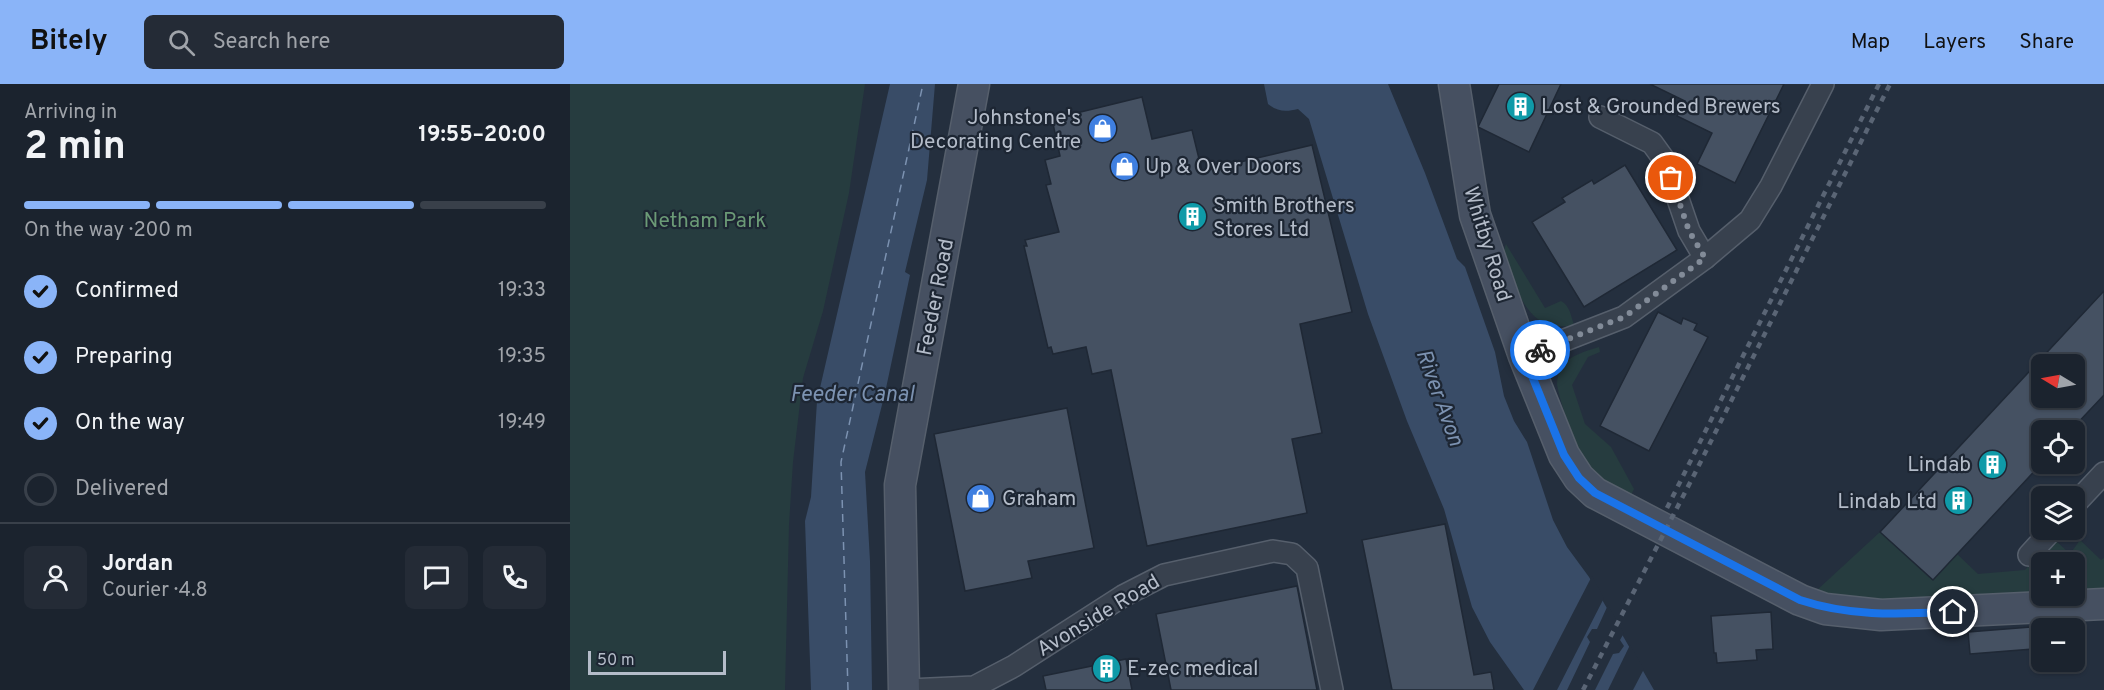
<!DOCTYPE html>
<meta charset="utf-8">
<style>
:root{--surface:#1b232e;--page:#242b36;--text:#f1f3f6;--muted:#a0a4aa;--line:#39404a;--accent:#8ab4f8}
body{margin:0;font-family:Overpass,sans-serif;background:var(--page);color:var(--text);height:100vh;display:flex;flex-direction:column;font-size:22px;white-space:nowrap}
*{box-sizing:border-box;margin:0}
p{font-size:20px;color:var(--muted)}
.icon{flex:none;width:33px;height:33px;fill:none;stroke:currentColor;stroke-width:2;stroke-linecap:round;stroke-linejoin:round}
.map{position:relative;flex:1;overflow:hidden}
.side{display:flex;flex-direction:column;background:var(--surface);width:570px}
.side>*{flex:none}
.needle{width:39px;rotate:280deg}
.fabs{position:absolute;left:1461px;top:270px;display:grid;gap:12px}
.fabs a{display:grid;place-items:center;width:54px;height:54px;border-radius:9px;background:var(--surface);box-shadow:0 2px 4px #0004,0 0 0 2px var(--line);font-size:30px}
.scale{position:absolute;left:18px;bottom:15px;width:138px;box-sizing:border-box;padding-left:6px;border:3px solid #b4bcc9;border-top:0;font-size:16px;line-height:21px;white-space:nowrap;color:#b4bcc9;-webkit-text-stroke:4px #1d2633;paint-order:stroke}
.pin{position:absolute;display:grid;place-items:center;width:51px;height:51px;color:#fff;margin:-26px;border:3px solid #fff;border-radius:50%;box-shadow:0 2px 6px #0007}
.courier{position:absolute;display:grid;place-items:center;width:60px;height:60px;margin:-30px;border:4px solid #1a73e8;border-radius:50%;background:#fff;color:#222;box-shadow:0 2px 8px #0007}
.summary em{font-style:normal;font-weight:700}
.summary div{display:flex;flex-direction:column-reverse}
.summary{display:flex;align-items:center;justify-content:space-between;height:102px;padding:0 24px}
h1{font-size:39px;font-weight:700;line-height:45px}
.bar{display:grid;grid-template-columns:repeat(4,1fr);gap:9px 6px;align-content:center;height:72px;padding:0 24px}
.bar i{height:8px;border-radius:4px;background:var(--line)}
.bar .on{background:var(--accent)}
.bar p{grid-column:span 4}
.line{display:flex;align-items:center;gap:15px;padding:0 24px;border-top:2px solid var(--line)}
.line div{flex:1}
.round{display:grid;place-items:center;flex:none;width:63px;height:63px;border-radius:9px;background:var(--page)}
ol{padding:0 24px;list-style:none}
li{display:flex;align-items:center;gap:18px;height:66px}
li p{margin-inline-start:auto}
li .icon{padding:6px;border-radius:50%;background:var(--accent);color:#111;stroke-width:4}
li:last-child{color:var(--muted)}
li i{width:33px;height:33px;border:3px solid var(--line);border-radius:50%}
header{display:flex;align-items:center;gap:36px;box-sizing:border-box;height:84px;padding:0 30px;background:var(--accent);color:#111}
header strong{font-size:28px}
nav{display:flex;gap:33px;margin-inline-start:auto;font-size:21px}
.search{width:420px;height:54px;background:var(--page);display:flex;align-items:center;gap:15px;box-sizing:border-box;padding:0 21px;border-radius:9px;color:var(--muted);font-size:22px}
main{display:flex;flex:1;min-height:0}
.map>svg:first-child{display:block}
.green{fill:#263c3f}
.water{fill:#394c67}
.pier{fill:#242f3e}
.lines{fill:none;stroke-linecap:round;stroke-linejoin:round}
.ferry{stroke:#7c92b1;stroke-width:1.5;stroke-dasharray:8 6;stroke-linecap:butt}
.building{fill:#455162;stroke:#1f2835;stroke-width:1.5;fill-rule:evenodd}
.street-casing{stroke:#565f6c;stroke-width:24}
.secondary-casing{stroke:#565f6c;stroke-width:33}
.street{stroke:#38414e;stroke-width:21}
.secondary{stroke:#465061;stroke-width:30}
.rail{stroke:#5a6575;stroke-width:4.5;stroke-dasharray:6 6;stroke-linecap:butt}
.done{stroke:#828b98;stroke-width:6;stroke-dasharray:0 10.8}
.route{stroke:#1a73e8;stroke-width:8}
.labels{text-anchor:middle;stroke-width:4.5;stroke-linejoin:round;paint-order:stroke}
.poi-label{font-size:21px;fill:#b4bcc9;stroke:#1d2633;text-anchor:start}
.park-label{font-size:21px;fill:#6b9a76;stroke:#1d2633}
.street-label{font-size:21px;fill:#b4bcc9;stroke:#1d2633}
.water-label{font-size:22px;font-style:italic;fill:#7c92b1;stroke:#1d2633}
</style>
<header>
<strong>Bitely</strong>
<div class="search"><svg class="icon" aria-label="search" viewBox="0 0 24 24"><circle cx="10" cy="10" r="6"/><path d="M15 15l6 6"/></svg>Search here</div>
<nav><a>Map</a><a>Layers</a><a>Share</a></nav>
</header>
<main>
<section class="side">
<div class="summary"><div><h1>2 min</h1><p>Arriving in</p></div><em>19:55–20:00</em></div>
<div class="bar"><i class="on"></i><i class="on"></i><i class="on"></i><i></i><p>On the way · 200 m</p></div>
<ol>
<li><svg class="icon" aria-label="check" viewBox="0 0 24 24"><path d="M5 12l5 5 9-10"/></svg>Confirmed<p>19:33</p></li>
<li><svg class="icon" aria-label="check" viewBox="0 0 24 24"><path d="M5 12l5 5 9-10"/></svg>Preparing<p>19:35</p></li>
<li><svg class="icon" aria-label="check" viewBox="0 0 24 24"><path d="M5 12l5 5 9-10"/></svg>On the way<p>19:49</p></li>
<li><i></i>Delivered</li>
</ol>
<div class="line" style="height:108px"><a class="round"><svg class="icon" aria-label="person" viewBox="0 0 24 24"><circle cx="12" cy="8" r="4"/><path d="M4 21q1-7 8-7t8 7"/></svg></a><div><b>Jordan</b><p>Courier · 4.8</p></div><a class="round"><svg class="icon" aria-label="chat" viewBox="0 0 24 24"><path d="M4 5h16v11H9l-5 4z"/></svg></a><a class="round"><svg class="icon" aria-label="phone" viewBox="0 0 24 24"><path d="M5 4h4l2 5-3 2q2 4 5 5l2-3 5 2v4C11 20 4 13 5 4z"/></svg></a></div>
</section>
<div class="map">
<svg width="1534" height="606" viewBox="0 0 1534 606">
<rect width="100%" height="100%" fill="#242f3e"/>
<g class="green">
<polygon points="0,0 295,0 279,109 253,227 233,294 223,378 219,441 215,606 0,606"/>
<path d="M 936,160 L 975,224 L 991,217 C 1000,222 1001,232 1004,241 C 955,251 947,203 933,169 Z"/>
<path d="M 1029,263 L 1030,268 L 1018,273 L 1002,301 L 1015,340 L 1041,363 L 1064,405 L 1060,413 C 1045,406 1032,399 1021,387 C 1010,373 989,318 987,300 C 987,294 989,287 992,282 C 1000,271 1017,267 1029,263 Z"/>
<polygon points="1310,448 1362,496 1387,470 1408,490 1455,486 1484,455 1500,470 1510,456 1531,476 1534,474 1534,505 1505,507 1504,478 1472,478 1471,509 1300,519 1273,516 1246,507"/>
</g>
<g class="water">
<polygon points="320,0 365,0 357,96 335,188 340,191 315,309 295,388 300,477 302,606 241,606 235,437 241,413 247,317"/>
<path d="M 694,0 L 818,0 L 855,89 L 887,175 L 895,183 L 925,268 L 934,312 L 944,337 L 957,358 L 983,436 L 997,463 L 1019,493 L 1084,606 L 954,606 L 920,558 L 902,523 L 874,425 L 837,337 L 798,230 L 739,35 L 728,25 C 716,28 708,28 698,20 Z"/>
</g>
<g class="pier">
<polygon points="1022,492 1034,514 987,606 963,606"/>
<polygon points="1038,521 1054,549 1050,556 1054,562 1049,569 1043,570 1025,606 997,606 1020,558 1017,553 1022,545 1027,545"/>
<polygon points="1060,561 1074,585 1063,606 1038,606"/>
</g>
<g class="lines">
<polyline class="ferry" points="278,606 271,378 353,0"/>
</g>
<g class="building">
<polygon points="929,0 991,0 959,68 908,43"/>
<polygon points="1080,0 1214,0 1165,99 1127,80 1142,49 1107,32 1115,17"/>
<polygon points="572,13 582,55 622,46 632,87 742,61 782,228 730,240 752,349 722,355 737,429 577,462 541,286 522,290 516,263 483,270 481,263 478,264 454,162 457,162 455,156 489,148 476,101 481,100 475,76 490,72 482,35"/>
<polygon points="1055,81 1107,166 1014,223 962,138 995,118 992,114 1022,96 1024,100"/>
<path d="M 1534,207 L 1534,311 L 1501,346 L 1472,346 L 1472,379 L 1363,496 L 1310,448 ZM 1472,280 L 1504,280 L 1504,314 L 1472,314 Z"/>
<polygon points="1088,228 1111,240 1113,234 1127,240 1124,246 1138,253 1079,367 1030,342"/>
<polygon points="497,324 524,464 458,477 462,494 395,507 364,350"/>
<polygon points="875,440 904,591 921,588 924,606 822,606 792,456"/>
<polygon points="727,502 747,606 601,606 586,530"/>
<polygon points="1201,528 1203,565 1186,566 1187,576 1147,579 1146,569 1144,569 1141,532"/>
<polygon points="1461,543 1463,565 1400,570 1398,548"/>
<polygon points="556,575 562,606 476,606 473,592"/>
</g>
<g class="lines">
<defs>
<g id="street">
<polyline points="1030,33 1082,59 1095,77 1119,147 1135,174"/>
<polyline points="954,272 1054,233 1135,174 1180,136 1201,102 1253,0"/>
<polyline points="1504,421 1534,389"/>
<polyline points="1459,471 1482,446"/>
<polyline points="339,606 404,603 444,582 553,512 594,491 703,467 722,470 737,484 762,606"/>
</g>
<g id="secondary">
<polyline points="884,0 905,131 954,272 994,371 1009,394 1025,409 1230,516 1255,525 1311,531 1534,520"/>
<polyline points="334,606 330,401 404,0"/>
</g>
</defs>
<use href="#street" class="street-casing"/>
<use href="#secondary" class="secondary-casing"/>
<use href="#street" class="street"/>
<use href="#secondary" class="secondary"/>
<g class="rail">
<polyline points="1097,424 1309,0"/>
<polyline points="1013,606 1124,391 1320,0"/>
</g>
</g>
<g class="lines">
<polyline class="done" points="970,266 1054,233 1135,174 1119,147 1101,94"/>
<path class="route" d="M 970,266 L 954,272 L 994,371 L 1009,394 L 1025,409 L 1230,516 C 1281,533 1330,530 1383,528"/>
</g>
<defs>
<symbol id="building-disc" viewBox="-11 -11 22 22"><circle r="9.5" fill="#0f9aa8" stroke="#1d2633"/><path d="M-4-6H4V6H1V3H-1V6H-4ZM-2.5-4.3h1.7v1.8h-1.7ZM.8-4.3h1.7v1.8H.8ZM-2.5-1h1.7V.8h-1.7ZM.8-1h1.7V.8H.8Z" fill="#fff"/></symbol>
<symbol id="shop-disc" viewBox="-11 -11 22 22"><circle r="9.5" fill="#3f7fe0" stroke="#1d2633"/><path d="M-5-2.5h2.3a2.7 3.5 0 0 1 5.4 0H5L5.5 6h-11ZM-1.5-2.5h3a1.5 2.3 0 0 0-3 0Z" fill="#fff"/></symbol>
</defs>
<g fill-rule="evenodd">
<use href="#building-disc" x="934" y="6" width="33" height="33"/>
<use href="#shop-disc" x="516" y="28" width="33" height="33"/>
<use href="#shop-disc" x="538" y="66" width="33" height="33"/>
<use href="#building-disc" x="606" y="116" width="33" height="33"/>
<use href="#building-disc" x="1406" y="364" width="33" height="33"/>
<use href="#shop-disc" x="394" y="398" width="33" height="33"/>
<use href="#building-disc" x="1372" y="400" width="33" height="33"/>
<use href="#building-disc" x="520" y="568" width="33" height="33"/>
</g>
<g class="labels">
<g class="poi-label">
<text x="971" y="29">Lost &amp; Grounded Brewers</text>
<text x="511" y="40" text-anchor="end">Johnstone's<tspan x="511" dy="24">Decorating Centre</tspan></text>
<text x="575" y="89">Up &amp; Over Doors</text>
<text x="643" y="128">Smith Brothers<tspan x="643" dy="24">Stores Ltd</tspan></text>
<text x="1401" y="387" text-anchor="end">Lindab</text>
<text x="432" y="421">Graham</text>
<text x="1367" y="424" text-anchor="end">Lindab Ltd</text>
<text x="557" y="591">E-zec medical</text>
</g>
<g class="park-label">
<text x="135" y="143">Netham Park</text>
</g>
<g class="street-label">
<text transform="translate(918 160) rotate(73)" y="7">Whitby Road</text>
<text transform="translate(365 213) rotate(-79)" y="7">Feeder Road</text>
<text transform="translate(528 531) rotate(-31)" y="7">Avonside Road</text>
</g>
<g class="water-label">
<text x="282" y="317">Feeder Canal</text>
<text transform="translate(871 313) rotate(70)" y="8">River Avon</text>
</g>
</g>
</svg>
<div class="fabs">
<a><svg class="needle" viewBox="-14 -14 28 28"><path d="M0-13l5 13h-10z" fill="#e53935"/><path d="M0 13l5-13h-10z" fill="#a0a4aa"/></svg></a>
<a><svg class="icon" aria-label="locate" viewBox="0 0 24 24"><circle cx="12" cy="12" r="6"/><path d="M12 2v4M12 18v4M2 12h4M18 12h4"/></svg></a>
<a><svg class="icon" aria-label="layers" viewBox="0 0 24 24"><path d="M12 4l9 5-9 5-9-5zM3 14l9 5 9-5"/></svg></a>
<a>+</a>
<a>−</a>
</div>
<div class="scale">50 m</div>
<div class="pin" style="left:1101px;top:94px;background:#ea580c"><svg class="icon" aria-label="bag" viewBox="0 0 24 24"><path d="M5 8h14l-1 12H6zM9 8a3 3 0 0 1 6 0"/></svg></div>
<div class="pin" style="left:1383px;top:528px;background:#1f2937"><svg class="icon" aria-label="home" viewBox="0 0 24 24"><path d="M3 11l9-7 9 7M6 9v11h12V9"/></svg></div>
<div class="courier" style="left:970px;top:266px"><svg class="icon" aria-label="bike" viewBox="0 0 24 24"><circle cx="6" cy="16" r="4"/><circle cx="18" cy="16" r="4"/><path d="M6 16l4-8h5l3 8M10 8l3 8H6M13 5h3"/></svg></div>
</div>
</main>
